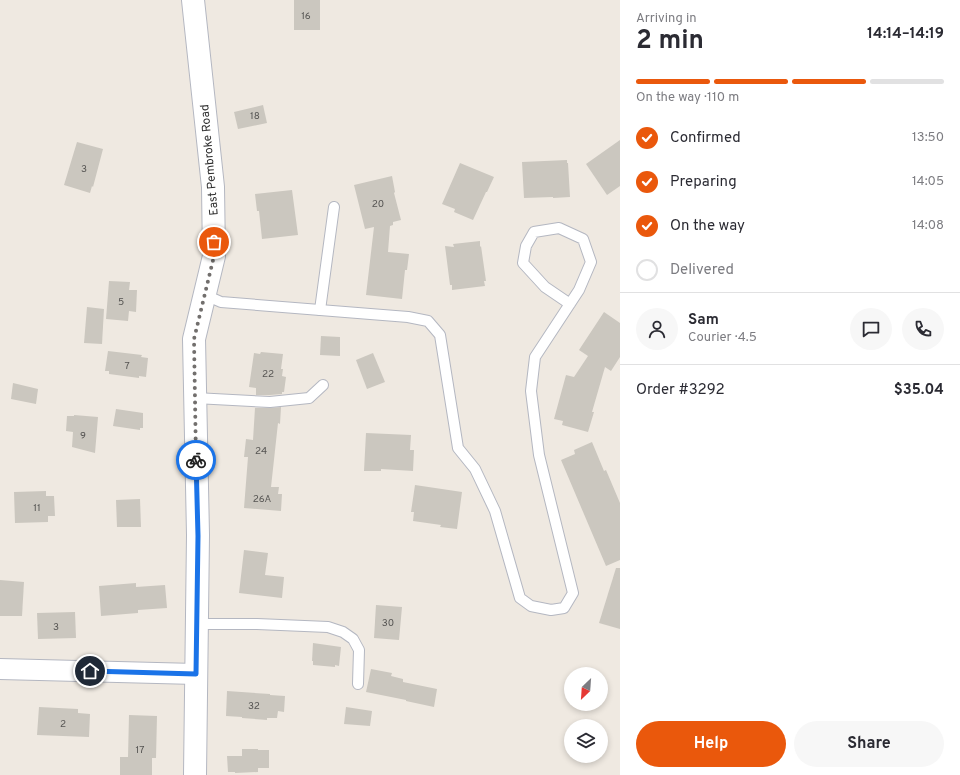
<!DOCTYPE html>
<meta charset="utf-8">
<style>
:root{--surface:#fff;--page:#f7f7f7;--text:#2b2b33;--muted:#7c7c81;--line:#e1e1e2;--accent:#ea580c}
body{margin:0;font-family:Overpass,sans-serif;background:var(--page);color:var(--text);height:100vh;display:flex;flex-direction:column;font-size:15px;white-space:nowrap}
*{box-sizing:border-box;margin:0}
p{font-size:13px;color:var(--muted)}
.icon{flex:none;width:22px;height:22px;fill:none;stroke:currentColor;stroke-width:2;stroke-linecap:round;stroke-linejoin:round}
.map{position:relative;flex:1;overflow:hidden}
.side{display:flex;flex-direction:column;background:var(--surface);width:340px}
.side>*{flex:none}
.needle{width:26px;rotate:205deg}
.tools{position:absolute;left:564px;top:667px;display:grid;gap:8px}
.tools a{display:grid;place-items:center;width:44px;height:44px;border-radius:50%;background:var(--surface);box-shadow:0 2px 6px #0003;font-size:20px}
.pin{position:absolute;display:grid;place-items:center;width:34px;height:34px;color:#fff;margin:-17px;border:2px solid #fff;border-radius:50%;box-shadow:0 1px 4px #0007}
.courier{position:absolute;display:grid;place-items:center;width:40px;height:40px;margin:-20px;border:3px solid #1a73e8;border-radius:50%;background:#fff;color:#222;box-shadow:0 1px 5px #0007}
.overview em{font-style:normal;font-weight:700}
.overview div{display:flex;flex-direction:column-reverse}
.overview{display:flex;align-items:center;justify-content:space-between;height:68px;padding:0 16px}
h1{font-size:26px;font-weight:700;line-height:30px}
.bar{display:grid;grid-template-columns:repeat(4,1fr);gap:6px 4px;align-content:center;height:48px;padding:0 16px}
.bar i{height:5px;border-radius:3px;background:var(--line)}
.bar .active{background:var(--accent)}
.bar p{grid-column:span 4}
.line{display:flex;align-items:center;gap:10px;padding:0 16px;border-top:1px solid var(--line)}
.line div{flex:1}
.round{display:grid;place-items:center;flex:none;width:42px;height:42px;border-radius:21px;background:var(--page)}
ol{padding:0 16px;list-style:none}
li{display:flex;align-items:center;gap:12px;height:44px}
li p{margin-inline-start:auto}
li .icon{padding:4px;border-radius:50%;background:var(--accent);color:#fff;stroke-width:4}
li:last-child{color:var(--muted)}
li i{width:22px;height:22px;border:2px solid var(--line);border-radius:50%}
.action{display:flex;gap:8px;margin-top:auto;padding:8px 16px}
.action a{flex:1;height:46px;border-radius:24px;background:var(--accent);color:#fff;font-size:16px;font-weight:700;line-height:46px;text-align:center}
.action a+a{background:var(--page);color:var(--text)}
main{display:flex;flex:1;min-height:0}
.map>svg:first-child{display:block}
.building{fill:#cbc7bf}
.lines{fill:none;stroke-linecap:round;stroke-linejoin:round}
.service-casing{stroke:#b4b7c1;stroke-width:12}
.minor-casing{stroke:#b4b7c1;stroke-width:22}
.tertiary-casing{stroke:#b4b7c1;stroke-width:24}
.service{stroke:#fff;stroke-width:10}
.minor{stroke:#fff;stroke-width:20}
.tertiary{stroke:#fff;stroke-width:22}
.done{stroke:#726f6d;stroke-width:4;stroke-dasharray:0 7.2}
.route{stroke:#1a73e8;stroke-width:5}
.labels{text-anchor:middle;stroke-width:3;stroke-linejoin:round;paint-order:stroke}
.number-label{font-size:10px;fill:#555452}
.street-label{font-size:12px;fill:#2e2e2e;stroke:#fff}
</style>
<main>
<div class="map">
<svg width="620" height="775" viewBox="0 0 620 775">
<rect width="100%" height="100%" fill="#efe9e1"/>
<g class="building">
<rect x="294" y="0" width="26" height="30"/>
<polygon points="263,105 267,123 238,129 234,112"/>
<polygon points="620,140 620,186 607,195 586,164"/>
<polygon points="77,142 103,149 93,187 92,186 90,193 64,185"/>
<polygon points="567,160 567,163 568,163 570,197 553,198 553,197 524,198 522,162"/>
<polygon points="460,163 494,177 487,192 486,192 473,220 454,212 455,209 442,204"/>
<polygon points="392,176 395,192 394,193 401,220 393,222 393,225 390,226 388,252 409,254 407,270 405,270 402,299 366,295 374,227 365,229 354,185"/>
<polygon points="292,190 298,235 262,239 259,211 257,211 255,194"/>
<polygon points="480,241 480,247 481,246 486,281 484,281 485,286 452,290 452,285 450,285 445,246 454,247 453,244"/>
<polygon points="109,281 130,282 129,290 137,290 136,312 129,311 128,321 106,319"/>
<polygon points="87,307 104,309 102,344 84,343"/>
<polygon points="604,312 620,323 620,357 611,371 605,367 592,412 594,412 588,432 562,425 563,421 554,419 566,375 574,377 588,356 579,350"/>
<polygon points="321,336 340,337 340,356 320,355"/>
<polygon points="108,351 142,355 141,357 148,358 146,377 139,376 139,378 109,374 109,371 105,371"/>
<polygon points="261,352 283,354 281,369 283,369 282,376 286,377 284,392 282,392 282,394 270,395 256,395 256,388 249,387 254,353 260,354"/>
<polygon points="373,353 385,382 367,389 356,360"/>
<polygon points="13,383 38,389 36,404 11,399"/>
<polygon points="281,407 280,424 278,423 271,487 279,487 278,494 282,494 281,511 244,508 248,457 244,457 246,439 253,440 255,408 270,408"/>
<polygon points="116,409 143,413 143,428 140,428 140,430 113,426"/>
<polygon points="74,415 98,417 95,453 72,447 73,432 66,431 67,416 74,416"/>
<polygon points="366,433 411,435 410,450 414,450 413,471 381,469 381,471 364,471"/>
<polygon points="592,442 604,471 606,470 620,503 620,560 606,566 561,460 575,454 574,450"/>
<polygon points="415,485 462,492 457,529 440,527 441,525 413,521 414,512 411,512"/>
<polygon points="46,491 46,496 54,496 55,516 48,516 48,522 15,523 14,492"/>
<polygon points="140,499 141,527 117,527 116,500"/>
<polygon points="244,550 268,553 265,575 284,577 282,598 239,593"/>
<polygon points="616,568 620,568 620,629 599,623"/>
<polygon points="0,580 24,582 22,616 0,616"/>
<polygon points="136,583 136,587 165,585 167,608 138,610 138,613 101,616 99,586"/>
<polygon points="376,605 402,607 399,640 374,638"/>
<polygon points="75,612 76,638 38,639 37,613"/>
<polygon points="313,643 341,647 339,666 335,665 335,667 313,665 313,661 312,661"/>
<polygon points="371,669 392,673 391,676 403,679 403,682 437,689 434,707 406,701 406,700 366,692"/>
<polygon points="227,691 270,694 270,695 285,696 284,712 278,711 277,718 267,718 267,720 242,718 242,717 226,716"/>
<polygon points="39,707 78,709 78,713 90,714 89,737 37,735"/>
<polygon points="346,707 372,711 370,726 344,724"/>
<polygon points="129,715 157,716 156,758 152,758 152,775 120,775 120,757 128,757"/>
<polygon points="242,749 258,749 258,750 269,750 269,768 258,768 258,772 235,773 235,772 228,772 227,756 242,756"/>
</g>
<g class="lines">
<defs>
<g id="service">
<polyline points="205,295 221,302 408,317 428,321 440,335 458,448 475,469 495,511 520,598 531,606 551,610 564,608 573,593 539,455 531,391 535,357 579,290 591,262 583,239 559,228 534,232 526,246 523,263 545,287 570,304"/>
<polyline points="320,310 334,207"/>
<polyline points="195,398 270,402 309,398 323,385"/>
<polyline points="196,624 257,624 328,627 343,632 353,639 359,650 358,684"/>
</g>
<polyline id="minor" points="0,669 196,674"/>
<polyline id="tertiary" points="193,0 213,187 214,256 194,339 198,535 195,775"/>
</defs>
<use href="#service" class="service-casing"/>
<use href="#minor" class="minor-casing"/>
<use href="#tertiary" class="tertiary-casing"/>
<use href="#service" class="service"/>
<use href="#minor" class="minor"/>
<use href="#tertiary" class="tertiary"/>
</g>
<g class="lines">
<polyline class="done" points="196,460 194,339 214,256 214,242"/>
<polyline class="route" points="90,671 196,674 198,536 196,460"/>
</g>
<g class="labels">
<g class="number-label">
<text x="306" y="19">16</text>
<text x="255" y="119">18</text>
<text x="84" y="172">3</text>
<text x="378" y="207">20</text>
<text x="121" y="305">5</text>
<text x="127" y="369">7</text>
<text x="268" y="377">22</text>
<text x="83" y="439">9</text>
<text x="261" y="454">24</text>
<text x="262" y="502">26A</text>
<text x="37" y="511">11</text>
<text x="388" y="626">30</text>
<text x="56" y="630">3</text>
<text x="254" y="709">32</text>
<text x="63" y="727">2</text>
<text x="140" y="753">17</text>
</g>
<g class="street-label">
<text transform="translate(209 160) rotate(-95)" y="4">East Pembroke Road</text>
</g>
</g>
</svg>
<div class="tools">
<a><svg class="needle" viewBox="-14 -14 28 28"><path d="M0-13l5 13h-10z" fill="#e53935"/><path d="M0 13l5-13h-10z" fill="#7c7c81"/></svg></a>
<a><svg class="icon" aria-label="layers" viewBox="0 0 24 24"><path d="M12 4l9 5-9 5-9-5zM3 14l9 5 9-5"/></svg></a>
</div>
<div class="pin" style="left:214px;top:242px;background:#ea580c"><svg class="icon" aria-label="bag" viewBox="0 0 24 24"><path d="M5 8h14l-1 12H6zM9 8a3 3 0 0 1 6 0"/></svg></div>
<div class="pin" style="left:90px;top:671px;background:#1f2937"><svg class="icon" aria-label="home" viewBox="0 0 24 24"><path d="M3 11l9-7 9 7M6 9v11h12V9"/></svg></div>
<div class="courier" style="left:196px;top:460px"><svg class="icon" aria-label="bike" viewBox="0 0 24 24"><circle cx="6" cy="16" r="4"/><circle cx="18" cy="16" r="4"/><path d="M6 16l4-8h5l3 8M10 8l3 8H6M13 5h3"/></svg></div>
</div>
<section class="side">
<div class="overview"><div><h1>2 min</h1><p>Arriving in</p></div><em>14:14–14:19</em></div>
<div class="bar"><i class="active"></i><i class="active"></i><i class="active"></i><i></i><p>On the way · 110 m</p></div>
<ol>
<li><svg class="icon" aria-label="check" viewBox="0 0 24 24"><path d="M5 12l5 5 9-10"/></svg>Confirmed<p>13:50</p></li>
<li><svg class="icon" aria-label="check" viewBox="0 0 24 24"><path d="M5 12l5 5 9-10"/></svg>Preparing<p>14:05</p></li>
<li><svg class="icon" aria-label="check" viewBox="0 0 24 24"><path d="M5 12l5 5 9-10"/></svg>On the way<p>14:08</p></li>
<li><i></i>Delivered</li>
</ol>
<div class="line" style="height:72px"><a class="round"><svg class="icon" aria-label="person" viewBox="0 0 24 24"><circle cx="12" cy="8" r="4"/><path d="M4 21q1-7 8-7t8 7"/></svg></a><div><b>Sam</b><p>Courier · 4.5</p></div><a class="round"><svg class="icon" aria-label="chat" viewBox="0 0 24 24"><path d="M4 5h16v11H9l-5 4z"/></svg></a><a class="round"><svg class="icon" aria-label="phone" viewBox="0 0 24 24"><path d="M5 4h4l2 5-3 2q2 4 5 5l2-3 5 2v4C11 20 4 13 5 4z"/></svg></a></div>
<div class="line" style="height:52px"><div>Order #3292</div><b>$35.04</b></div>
<div class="action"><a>Help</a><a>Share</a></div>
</section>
</main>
